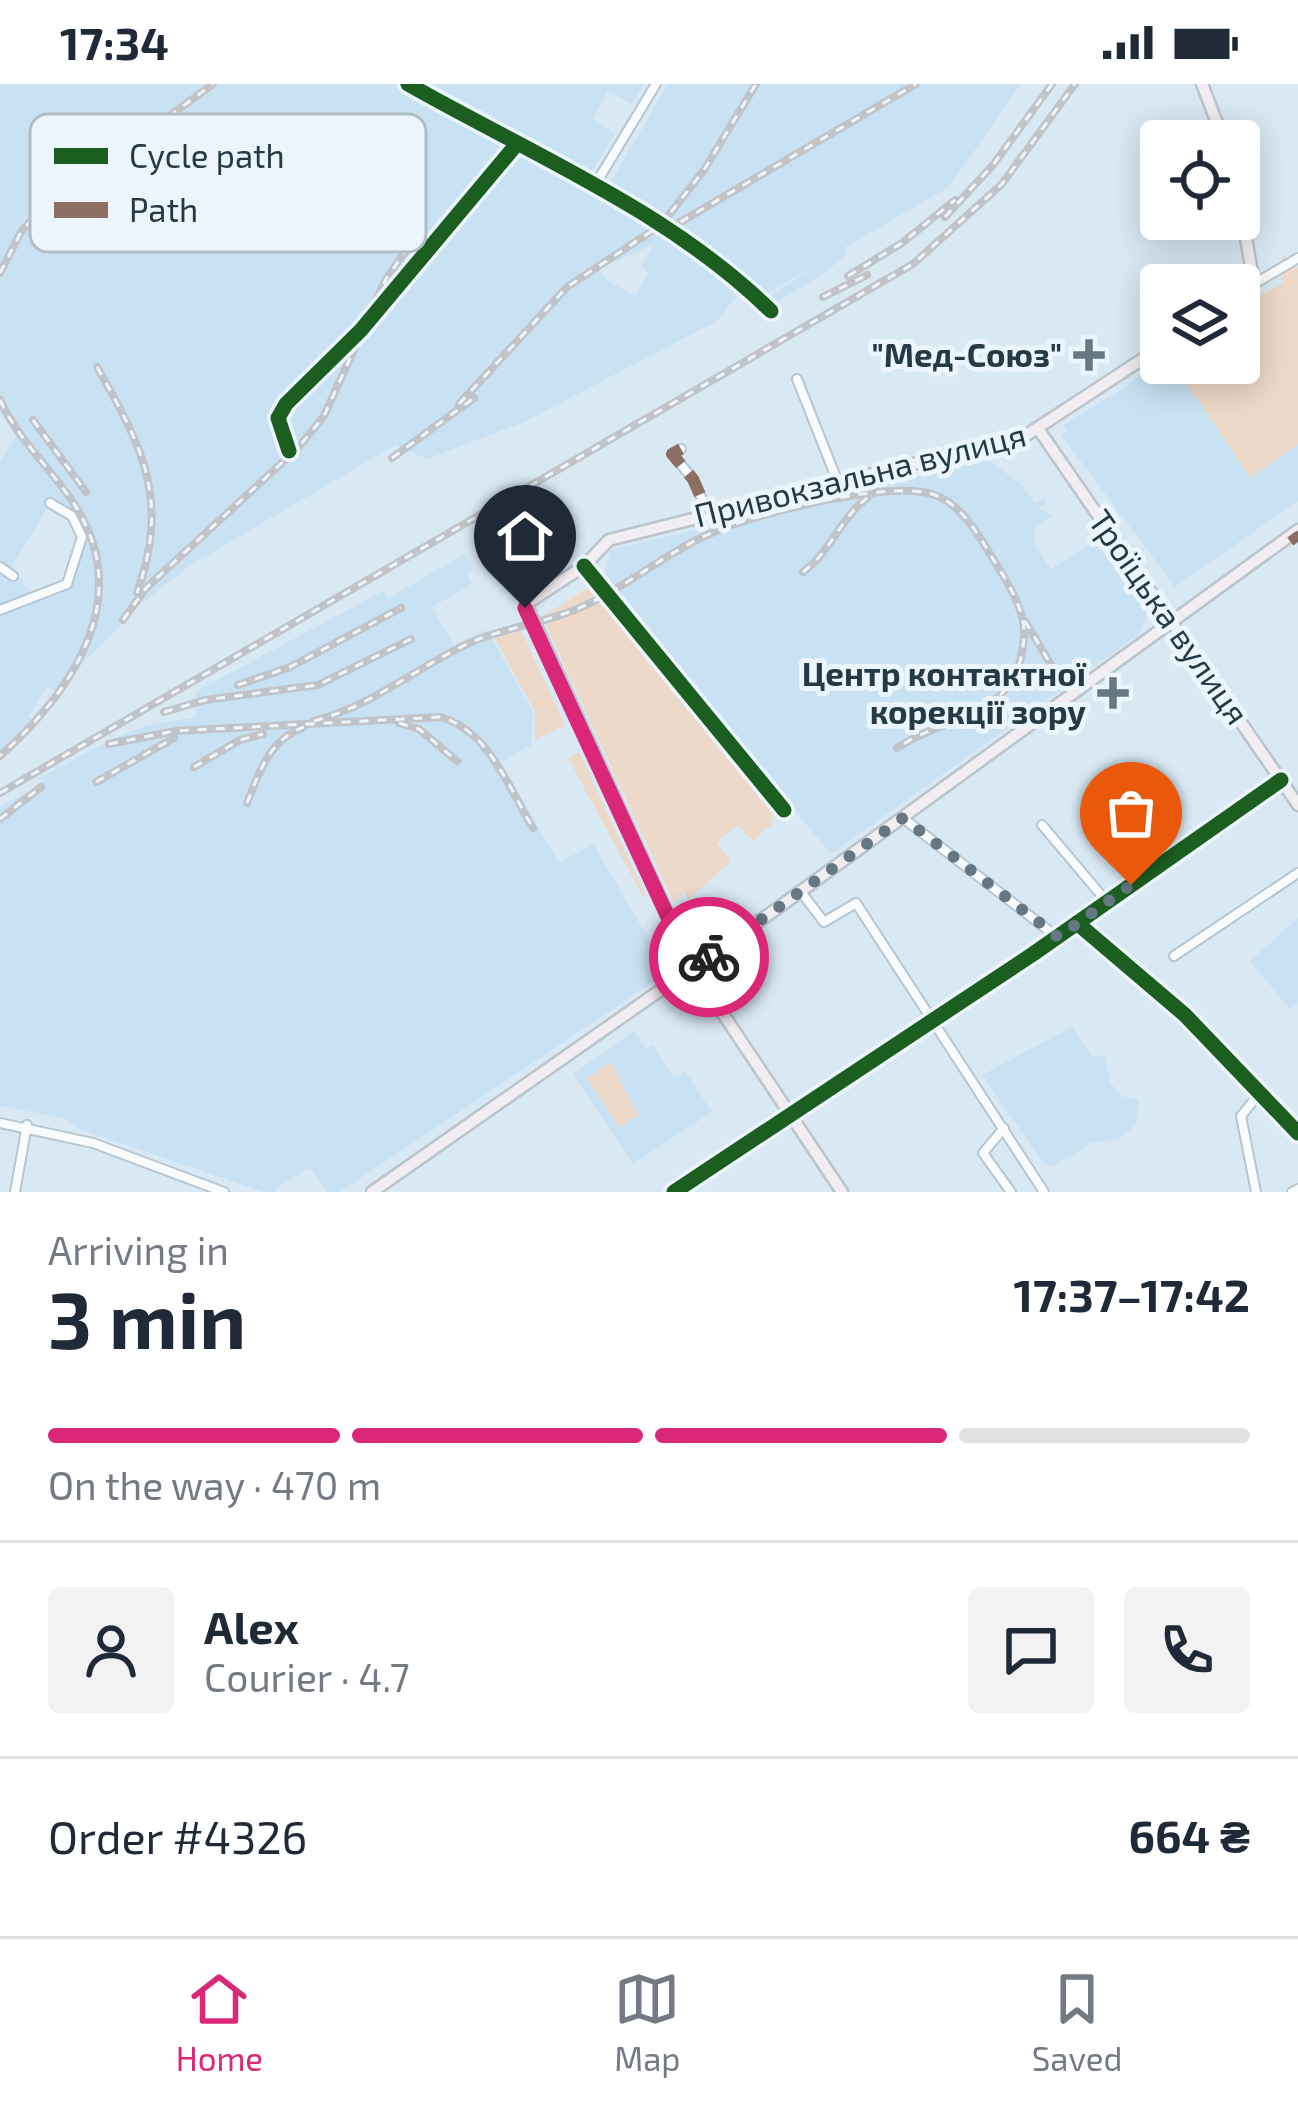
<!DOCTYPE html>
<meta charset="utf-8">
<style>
:root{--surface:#fff;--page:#f2f2f3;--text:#1f2937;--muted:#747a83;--line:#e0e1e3;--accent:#db2777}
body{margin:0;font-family:"Exo 2",sans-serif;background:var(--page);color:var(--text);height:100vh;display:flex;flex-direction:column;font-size:45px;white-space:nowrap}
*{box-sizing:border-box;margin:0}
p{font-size:39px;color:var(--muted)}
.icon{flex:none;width:66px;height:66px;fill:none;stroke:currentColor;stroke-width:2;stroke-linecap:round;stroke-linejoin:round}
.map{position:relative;height:1108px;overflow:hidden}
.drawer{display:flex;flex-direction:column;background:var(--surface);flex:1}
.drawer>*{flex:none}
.controls{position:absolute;left:1140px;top:36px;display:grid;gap:24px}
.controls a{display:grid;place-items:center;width:120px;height:120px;border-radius:12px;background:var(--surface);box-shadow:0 6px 30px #0003;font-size:60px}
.pin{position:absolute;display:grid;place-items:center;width:102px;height:102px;color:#fff;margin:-123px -51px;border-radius:50% 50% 50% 0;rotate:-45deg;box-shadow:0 0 12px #0007}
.pin .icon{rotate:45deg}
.courier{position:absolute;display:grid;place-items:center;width:120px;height:120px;margin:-60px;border:9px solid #db2777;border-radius:50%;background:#fff;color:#222;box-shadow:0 3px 15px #0007}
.head em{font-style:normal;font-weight:700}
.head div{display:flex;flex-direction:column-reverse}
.head{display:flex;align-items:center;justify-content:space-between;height:204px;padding:0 48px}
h1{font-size:78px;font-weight:700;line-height:90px}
.bar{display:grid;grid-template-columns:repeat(4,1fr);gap:18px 12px;align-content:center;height:144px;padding:0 48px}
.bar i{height:15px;border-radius:9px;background:var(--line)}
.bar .current{background:var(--accent)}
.bar p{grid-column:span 4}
.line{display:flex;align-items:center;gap:30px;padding:0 48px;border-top:3px solid var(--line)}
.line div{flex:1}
.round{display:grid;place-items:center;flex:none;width:126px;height:126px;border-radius:12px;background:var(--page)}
.status{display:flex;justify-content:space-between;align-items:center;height:84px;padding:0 60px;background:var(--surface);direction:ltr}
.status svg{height:33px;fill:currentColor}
.tab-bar{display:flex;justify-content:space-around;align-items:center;height:168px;border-top:3px solid var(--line);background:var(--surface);font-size:33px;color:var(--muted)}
.tab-bar a{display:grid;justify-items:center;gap:6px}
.tab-bar .current{color:var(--accent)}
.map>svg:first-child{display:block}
.built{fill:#c9e2f3;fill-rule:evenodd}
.green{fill:#edd9c9}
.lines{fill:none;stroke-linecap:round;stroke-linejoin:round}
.minor-casing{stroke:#b6c6d1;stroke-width:12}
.major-casing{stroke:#bac4cb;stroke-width:15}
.minor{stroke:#f9fcfd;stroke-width:8}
.major{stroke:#f1edf1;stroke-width:10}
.rail-casing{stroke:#c0c4c8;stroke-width:8}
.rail{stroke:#ecf5fc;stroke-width:3;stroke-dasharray:9;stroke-linecap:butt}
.quiet{stroke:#8d6e63;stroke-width:12;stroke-dasharray:24 12;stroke-linecap:butt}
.cycleway-casing{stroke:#ecf5fc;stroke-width:22}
.cycleway{stroke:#1b5e20;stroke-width:15}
.done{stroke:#657783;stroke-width:12;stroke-dasharray:0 21.6}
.route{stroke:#db2777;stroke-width:15}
.poi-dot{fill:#657783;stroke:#ecf5fc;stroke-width:4.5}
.labels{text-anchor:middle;stroke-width:10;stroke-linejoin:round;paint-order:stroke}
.poi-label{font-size:33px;font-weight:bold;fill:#263946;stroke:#ecf5fc;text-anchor:end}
.street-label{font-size:33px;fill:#263946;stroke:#ecf5fc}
.key{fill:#ecf5fc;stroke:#b1bdc5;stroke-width:3}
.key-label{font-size:33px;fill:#263946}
</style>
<div class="status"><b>17:34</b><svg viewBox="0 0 49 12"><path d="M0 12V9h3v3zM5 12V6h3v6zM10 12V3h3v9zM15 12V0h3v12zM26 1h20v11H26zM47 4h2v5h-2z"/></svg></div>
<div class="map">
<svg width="1298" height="1108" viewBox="0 0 1298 1108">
<rect width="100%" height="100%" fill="#d9e9f4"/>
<g class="built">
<path d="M 0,0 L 393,0 L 666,152 L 737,211 L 717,237 L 524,338 L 427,375 L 395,361 L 191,481 L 143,518 L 55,607 L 47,602 L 29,632 L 32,635 L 0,667 L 0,377 L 16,352 L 0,328 ZM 654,160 L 641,183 L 648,188 L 636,212 L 606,196 L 599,185 ZM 50,419 L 72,432 L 82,453 L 67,500 L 33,511 L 12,483 Z"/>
<polygon points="432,0 644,0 632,20 608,7 593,35 615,49 592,87"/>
<polygon points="668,0 1021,0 949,103 844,164 846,171 825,189 776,218 771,212 813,183 765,210 708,164 609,101"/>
<polygon points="1161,273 1161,279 1173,279 1250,393 1298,360 1298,417 1175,503 1061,351 1067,347 1063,341 1126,303"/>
<polygon points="988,376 1021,400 1035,419 1044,414 1047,419 1039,425 1053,431 1035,444 1035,461 1051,485 1095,457 1148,530 1138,551 831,770 603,495 611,466"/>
<polygon points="465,470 473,485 466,489 472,500 432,523 454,561 487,546 533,628 531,661 501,678 559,779 593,760 668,888 340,1108 327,1108 310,1084 277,1103 276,1108 263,1108 83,1046 63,1034 0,1022 0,723 42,700 39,694 115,654 147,641 197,633 195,608 383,507 388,514"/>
<polygon points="1298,834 1298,919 1290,925 1250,877"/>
<polygon points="1072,943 1092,972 1105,971 1110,998 1121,1012 1139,1016 1136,1040 1119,1055 1091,1059 1052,1083 1044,1080 982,991"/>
<polygon points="634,947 646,965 652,961 674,994 685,987 712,1028 633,1080 573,990"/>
</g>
<g class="green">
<polygon points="1284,170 1298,184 1298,360 1250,394 1173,279 1239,279 1239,223 1283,199 1276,185"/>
<polygon points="590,502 601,516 621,519 667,576 668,582 659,586 698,623 715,652 733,654 785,715 782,721 766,712 775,724 771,741 753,757 737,741 717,759 731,777 689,815 684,808 674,819 542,533"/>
<polygon points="521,546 565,641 535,656 535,628 495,554"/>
<polygon points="579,668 646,812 643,813 568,674"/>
<polygon points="611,978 638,1032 619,1043 587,994"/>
</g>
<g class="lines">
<defs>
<g id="minor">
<path d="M 408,0 C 531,70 669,127 771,227"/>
<polyline points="595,101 656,0"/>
<polyline points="1254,200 1298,174"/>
<polyline points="797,295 837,396"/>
<polyline points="681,365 672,370 693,395 708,429"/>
<polyline points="289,367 278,334 286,320 361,246 516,61"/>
<polyline points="584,482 784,726"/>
<polyline points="0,483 13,492"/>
<polyline points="0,526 67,500 82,453 72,432 50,419"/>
<polyline points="903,734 1057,853"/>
<polyline points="1042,741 1107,818"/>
<polyline points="801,808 824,838 856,819 1044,1108"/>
<polyline points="1078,839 1185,931 1298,1049"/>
<polyline points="1174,872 1298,789"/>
<polyline points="0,1039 93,1059 224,1108"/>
<polyline points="1004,1044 983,1069 1011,1108"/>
<polyline points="15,1108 27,1041"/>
<polyline points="674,1108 1033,870 1281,696"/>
<polyline points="1256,1108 1241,1032 1259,1010"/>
<polyline points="1292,1108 1298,1105"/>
</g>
<g id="major">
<polyline points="1202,0 1224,57"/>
<polyline points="1239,114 1254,200 1239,211"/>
<polyline points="1039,346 1298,721"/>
<polyline points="372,1108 775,826 1298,446"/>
<polyline points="842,1108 693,885 526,520 584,482 609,456 1025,352 1161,263"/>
</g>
</defs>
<use href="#minor" class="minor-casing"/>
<use href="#major" class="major-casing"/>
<use href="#minor" class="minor"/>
<use href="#major" class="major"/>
<defs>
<g id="rail">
<polyline points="945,133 993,81 1052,0"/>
<polyline points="665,147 916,0"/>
<polyline points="0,189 21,148 39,128 213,0"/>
<polyline points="848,192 902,159 955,116"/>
<polyline points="823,213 867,191"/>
<path d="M 97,283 C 143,364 170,415 137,509"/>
<path d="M 0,316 C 17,353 47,381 70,414 C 138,510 75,605 0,672"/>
<polyline points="459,320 567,203 661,141 704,86 756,0"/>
<polyline points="33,336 86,408"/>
<polyline points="392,374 474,314"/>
<path d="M 803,488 C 831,467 840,435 867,414"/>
<polyline points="123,536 146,504 298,364 324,332 386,195 414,155"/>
<polyline points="1025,537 1056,589"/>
<polyline points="238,601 290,583 401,524"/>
<polyline points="164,628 205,616 318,601 411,555"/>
<path d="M 314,637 C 368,623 410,589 459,564 C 500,543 547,540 588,520 C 632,499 670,466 714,448 C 758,429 892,395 935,411 C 960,420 977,448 990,470 C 1004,493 1026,524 1024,553 C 1019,636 950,628 897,664"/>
<polyline points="399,639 419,645 457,677"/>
<path d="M 109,660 L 175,647 L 441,633 C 490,648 508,703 533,744"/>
<polyline points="194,683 240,656 263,650"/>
<polyline points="96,698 174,654"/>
<polyline points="0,709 913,180 1002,100 1075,0"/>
<path d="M 247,719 C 260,687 269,656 304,643"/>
<polyline points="0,735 41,703"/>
</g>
</defs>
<use href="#rail" class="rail-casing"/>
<use href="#rail" class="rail"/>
<g class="quiet">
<polyline points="681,365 672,370 693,395 708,429"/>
<polyline points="1292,450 1298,458"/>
</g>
<defs>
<g id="cycleway">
<path d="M 408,0 C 531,70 669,127 771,227"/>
<polyline points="289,367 278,334 286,320 361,246 516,61"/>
<polyline points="584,482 784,726"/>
<polyline points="1077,839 1185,931 1298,1049"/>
<polyline points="674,1108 1033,870 1281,696"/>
</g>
</defs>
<use href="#cycleway" class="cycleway-casing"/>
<use href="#cycleway" class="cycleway"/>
</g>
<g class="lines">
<polyline class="done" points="709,873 903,734 1058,853 1131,801"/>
<polyline class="route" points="525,524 692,885 709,873"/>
</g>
<g class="poi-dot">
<path d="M1083 253h12v12h12v12h-12v12h-12v-12h-12v-12h12z"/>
<path d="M1107 591h12v12h12v12h-12v12h-12v-12h-12v-12h12z"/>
</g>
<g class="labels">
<g class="poi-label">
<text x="1062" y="283">"Мед-Союз"</text>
<text x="1086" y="602">Центр контактної<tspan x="1086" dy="38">корекції зору</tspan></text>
</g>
<g class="street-label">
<text transform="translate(860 391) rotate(-14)" y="12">Привокзальна вулиця</text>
<text transform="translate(1169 533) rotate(55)" y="12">Троїцька вулиця</text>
</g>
</g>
<rect x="30" y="30" width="396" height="138" rx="18" class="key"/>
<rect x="54" y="64" width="54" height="16" fill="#1b5e20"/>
<rect x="54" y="118" width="54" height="16" fill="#8d6e63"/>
<g class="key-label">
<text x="129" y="84">Cycle path</text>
<text x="129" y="138">Path</text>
</g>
</svg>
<div class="controls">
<a><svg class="icon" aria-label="locate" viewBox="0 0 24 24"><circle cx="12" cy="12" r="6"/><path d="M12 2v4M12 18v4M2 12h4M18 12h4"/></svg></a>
<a><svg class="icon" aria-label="layers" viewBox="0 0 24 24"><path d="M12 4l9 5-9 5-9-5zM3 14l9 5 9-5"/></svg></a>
</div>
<div class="pin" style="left:1131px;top:801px;background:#ea580c"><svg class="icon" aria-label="bag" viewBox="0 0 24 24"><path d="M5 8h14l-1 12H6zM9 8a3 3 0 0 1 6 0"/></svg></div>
<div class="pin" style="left:525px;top:524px;background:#1f2937"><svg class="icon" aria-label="home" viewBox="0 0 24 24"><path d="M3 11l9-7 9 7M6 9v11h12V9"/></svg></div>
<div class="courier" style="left:709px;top:873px"><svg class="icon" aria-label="bike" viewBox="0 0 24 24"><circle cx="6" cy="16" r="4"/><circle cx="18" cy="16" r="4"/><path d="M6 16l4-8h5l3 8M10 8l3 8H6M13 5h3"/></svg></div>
</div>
<section class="drawer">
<div class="head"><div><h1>3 min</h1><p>Arriving in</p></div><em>17:37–17:42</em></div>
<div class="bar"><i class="current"></i><i class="current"></i><i class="current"></i><i></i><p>On the way · 470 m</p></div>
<div class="line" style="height:216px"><a class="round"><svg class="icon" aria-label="person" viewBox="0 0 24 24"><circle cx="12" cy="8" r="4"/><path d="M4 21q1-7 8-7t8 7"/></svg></a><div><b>Alex</b><p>Courier · 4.7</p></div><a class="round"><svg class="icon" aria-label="chat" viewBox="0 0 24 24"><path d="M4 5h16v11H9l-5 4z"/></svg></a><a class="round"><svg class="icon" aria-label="phone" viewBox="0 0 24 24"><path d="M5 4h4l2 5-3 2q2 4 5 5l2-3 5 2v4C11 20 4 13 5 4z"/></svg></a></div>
<div class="line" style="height:156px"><div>Order #4326</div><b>664 ₴</b></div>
</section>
<nav class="tab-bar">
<a class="current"><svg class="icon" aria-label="home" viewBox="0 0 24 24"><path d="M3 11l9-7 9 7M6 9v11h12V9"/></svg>Home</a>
<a><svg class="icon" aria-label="map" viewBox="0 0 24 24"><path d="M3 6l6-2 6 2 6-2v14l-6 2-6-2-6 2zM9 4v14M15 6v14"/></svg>Map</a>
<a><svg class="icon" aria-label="saved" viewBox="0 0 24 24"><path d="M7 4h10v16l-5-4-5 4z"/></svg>Saved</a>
</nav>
